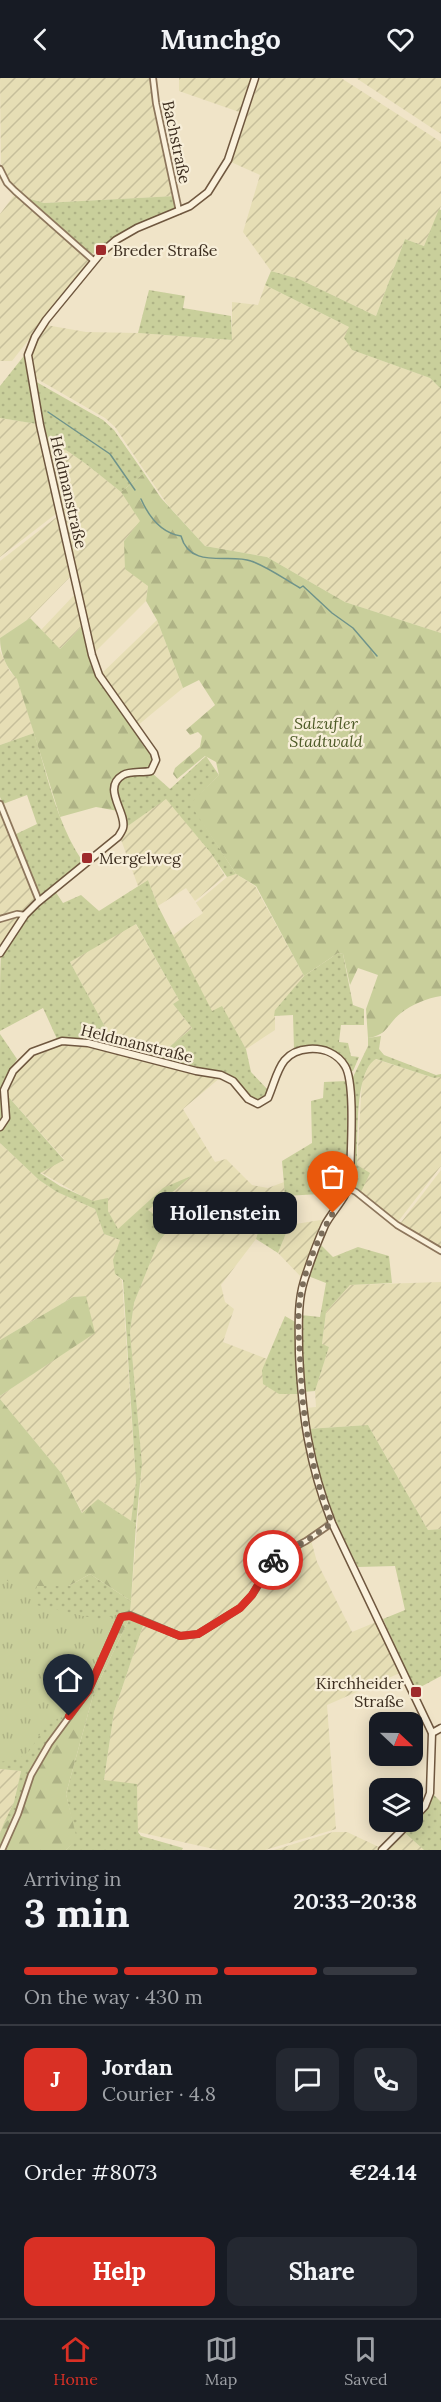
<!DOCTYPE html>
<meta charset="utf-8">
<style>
:root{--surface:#171b24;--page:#242831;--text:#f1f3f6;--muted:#9ea1a6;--line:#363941;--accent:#d93025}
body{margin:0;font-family:Lora,serif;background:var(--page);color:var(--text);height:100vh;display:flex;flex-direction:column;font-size:22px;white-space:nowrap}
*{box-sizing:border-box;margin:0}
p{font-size:20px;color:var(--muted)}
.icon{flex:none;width:33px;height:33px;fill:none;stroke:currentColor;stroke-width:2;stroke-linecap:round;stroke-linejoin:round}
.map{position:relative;height:1772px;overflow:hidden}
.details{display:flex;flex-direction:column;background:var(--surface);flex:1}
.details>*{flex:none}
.needle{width:39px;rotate:112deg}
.fabs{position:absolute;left:369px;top:1634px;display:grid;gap:12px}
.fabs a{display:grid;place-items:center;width:54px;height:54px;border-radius:12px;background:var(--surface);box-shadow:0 3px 15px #0003;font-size:30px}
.pin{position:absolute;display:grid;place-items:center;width:51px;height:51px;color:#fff;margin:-62px -26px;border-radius:50% 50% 50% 0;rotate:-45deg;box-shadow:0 0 6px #0007}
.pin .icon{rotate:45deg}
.courier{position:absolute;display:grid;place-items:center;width:60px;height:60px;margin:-30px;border:4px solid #d93025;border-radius:50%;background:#fff;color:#222;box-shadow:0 2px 8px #0007}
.bubble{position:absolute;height:42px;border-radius:12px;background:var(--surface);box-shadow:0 3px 15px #0003;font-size:20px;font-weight:700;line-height:42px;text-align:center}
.headline em{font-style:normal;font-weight:700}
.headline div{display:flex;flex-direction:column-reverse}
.headline{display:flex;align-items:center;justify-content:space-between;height:102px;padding:0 24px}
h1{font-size:39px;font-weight:700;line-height:45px}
.bar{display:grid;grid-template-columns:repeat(4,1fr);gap:9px 6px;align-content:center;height:72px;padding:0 24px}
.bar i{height:8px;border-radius:4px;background:var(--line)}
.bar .active{background:var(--accent)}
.bar p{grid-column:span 4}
.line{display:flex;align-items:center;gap:15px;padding:0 24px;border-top:2px solid var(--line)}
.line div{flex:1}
.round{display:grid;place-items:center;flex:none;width:63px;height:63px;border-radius:12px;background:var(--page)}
.button{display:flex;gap:12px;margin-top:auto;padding:12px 24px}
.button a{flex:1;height:69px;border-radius:12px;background:var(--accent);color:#fff;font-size:24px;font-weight:700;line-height:69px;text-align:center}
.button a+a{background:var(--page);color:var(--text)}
header{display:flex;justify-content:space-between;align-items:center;height:78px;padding:0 24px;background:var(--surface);font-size:27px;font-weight:700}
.menu{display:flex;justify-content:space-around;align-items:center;height:84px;border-top:2px solid var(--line);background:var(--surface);font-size:16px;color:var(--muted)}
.menu a{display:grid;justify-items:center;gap:3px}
.menu .active{color:var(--accent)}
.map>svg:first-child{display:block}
.farmland{fill:url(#farmland-furrows)}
.grass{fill:url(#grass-dots)}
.forest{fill:url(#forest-firs)}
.park{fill:url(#park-tufts)}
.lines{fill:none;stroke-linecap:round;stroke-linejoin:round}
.stream{stroke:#6f938a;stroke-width:1.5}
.street-casing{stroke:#8d765c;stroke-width:8}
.secondary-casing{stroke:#6f573f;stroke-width:9}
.street{stroke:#faf1dc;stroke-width:4.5}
.secondary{stroke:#faf1dc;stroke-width:6}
.done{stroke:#7c6e5b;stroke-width:6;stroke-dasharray:0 10.8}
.route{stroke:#d93025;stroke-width:8}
.poi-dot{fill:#9e2a2b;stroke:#f7eed8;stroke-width:2}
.labels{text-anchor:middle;stroke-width:4.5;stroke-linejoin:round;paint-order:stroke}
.street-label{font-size:16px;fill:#3d2e20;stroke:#f7eed8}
.poi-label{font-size:16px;fill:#3d2e20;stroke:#f7eed8;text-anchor:start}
.park-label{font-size:16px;font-style:italic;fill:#4d5a26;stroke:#f7eed8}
</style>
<header><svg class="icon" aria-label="back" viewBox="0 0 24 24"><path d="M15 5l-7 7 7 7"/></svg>Munchgo<svg class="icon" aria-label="heart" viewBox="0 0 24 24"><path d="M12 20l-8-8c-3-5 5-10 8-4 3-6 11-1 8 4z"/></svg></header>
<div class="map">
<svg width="441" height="1772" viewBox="0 0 441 1772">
<defs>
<pattern id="farmland-furrows" width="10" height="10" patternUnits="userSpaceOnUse" patternTransform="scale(1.5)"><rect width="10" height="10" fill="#e6deb5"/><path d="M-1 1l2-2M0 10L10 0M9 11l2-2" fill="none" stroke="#c6bf9b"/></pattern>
<pattern id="grass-dots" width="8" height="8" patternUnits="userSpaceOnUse" patternTransform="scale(1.5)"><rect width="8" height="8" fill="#c9cf9b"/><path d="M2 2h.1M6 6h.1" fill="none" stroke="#aeb285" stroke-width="1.8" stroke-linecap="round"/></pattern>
<pattern id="forest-firs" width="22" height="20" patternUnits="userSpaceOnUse" patternTransform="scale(1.5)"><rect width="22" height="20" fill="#c9cf9b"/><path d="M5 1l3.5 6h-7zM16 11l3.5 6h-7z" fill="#aeb285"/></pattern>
<pattern id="park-tufts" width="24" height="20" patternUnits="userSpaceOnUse" patternTransform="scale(1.5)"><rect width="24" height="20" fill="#c9cf9b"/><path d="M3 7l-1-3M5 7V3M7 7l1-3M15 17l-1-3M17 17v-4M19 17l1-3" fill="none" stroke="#aeb285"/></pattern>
</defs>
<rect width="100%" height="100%" fill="#f0e4c8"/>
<g class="farmland">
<polygon points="0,0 152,0 175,118 44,125 27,120 10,104 1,85"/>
<polygon points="179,0 253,0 242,35 179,13"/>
<polygon points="260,0 341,0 441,64 441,128 424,168 405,161 376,238 299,201 271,193 243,154 260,97 231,84"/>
<polygon points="356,0 441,0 441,56"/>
<polygon points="15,116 88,181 88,186 12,283 0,283 0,136"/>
<polygon points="265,207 349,249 352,272 430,300 441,311 441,555 345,524 267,479 205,468 167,426 115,349 105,340 32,298 31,275 36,263 46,247 86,254 138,255 232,262 232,224 258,227"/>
<polygon points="0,340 37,346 57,435 0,479"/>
<polygon points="53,363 86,386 121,414 141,443 124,463 148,508 146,523 94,575 47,364"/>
<polygon points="58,438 72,497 30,540 0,560 0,483"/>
<polygon points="76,515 83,547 60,571 41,552"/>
<polygon points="157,542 183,610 137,648 100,597"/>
<polygon points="0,573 10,594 17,600 34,655 0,667"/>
<polygon points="166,720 210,774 225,798 195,823 186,810 158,828 148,802 138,808 120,759 125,750"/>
<polygon points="0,730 36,822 25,834 0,839"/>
<polygon points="236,796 255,808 304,898 275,932 275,952 246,971 222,929 212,934 172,858 203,835 196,825 227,799"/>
<polygon points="16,837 20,841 0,871 0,842"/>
<polygon points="135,845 179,922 173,926 192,950 155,981 116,969 70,884"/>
<polygon points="75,965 221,999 183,1031 215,1084 226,1081 252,1107 268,1110 284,1104 289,1147 327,1141 303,1201 278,1175 289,1148 262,1140 256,1161 221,1207 225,1224 234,1231 223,1264 267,1281 262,1292 279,1316 298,1316 302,1351 329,1444 304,1462 275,1478 251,1517 239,1529 196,1554 189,1557 173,1554 130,1535 142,1386 130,1254 134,1225 158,1165 171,1148 147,1132 175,1112 163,1110 118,1152 108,1133 40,1094 64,1081 6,1016 9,1004 15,994 34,976 53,967"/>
<polygon points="375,981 434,1000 441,999 441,1088 397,1145 360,1116 357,1087 362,1003 370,985"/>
<polygon points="0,1065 39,1102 57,1114 95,1131 104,1156 120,1162 115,1196 122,1202 136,1404 131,1443 98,1421 83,1436 62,1396 0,1321 0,1318 94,1255 86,1218 73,1219 0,1262"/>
<polygon points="441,1092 441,1170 399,1147"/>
<polygon points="441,1204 441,1451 428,1452 368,1347 307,1351 306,1330 316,1329 315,1313 329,1269 322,1267 326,1234 350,1207"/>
<polygon points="311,1462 317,1484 352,1554 376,1544 400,1595 327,1627 336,1751 265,1772 218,1772 138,1754 137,1707 104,1703 114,1634 144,1545 180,1560 196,1558 241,1532 253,1519 277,1480"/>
<polygon points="0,1691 21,1693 14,1724 0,1755"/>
<polygon points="333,1754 347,1754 381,1770 380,1772 274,1772"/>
<polygon points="404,1754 422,1770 424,1772 385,1772"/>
</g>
<g class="grass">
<polygon points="175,118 177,129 175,132 115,161 97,175 89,176 27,120 44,125"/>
<polygon points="439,131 441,132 441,311 430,300 352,272 344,260 349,249 265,207 271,193 299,201 376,238 405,161 424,168"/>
<polygon points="149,212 185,218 183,230 231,238 232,262 138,255"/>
<polygon points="27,274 27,293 37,346 0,340 0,308"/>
<polygon points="33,302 103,342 114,352 144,395 121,414 86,386 53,363 47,364"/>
<path d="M 34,655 C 48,699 57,746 83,784 L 40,819 L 14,757 L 37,746 L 27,717 L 3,726 L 0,719 L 0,667 Z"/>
<path d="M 206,678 L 219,697 L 191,726 L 236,796 L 227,799 L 210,774 L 166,721 L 125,750 C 121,736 106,704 127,697 C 134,695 144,696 152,695 L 170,711 Z"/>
<path d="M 148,802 L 158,828 L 212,933 L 222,928 L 246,971 L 251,994 L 269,1013 L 261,1023 L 255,1023 L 249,1020 L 233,1002 L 155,981 L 192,950 L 173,926 L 179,922 L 136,846 L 70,884 L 116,969 L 87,962 L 57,961 L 43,930 L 0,953 C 0,938 0,889 1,878 C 10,852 35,830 55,813 L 63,825 L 81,817 L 99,833 Z"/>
<path d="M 338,875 L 343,876 L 353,927 L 364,931 L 364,947 L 341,947 L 339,964 L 348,965 L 351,978 L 359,979 L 353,993 L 350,994 C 331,975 323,962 294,971 L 293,937 L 274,938 L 275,932 L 304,898 Z"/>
<path d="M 0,956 L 17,981 C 10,993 2,1003 1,1017 C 1,1028 5,1036 0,1047 Z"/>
<path d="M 381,958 L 379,971 L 384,977 L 436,997 L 441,996 L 441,999 L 434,1000 L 376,981 C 354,993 358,1063 357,1087 L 370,1095 L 360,1116 L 351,1108 L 353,999 L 368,968 L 368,960 Z"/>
<polygon points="347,1003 348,1095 327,1096 320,1116 285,1118 282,1083 312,1065 311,1023 323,1020 324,1004"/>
<polygon points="6,1016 64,1082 40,1095 60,1108 93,1123 108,1120 108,1133 118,1151 163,1110 191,1098 175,1112 148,1132 171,1148 158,1165 134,1225 130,1254 142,1386 136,1446 131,1443 136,1404 123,1202 115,1196 113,1182 120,1162 104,1156 95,1131 57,1114 39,1102 0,1065 0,1053 8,1040"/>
<polygon points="262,1140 289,1148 278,1175 256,1161"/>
<polygon points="320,1166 333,1179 358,1169 389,1178 392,1205 350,1207 326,1234 322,1266 329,1269 315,1313 303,1314 301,1237 320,1239 326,1205 308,1198"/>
<polygon points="285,1238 297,1245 298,1316 279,1316 263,1306 262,1292"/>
<path d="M 368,1347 L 428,1452 L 441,1451 L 441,1598 L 415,1612 L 383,1541 L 405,1532 L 395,1488 L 358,1489 C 333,1441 319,1404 307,1351 Z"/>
<polygon points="90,1496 131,1523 130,1535 47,1665 29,1696 16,1736 4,1745 14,1724 21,1693 0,1691 0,1513 37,1508 69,1508"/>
<polygon points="130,1539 144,1545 114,1634 104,1702 137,1706 138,1754 141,1758 183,1770 182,1772 66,1772 76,1761 66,1716 94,1614"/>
<polygon points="433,1716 441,1724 441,1772 424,1772 404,1754 427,1729"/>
</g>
<g class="forest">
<path d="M 144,395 L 161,420 L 205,468 L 267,479 L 345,524 L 441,555 L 441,918 C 427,920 413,926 401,935 C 387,946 388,957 368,960 L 366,931 L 378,897 L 358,890 L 350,907 L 343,876 L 338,875 L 304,898 L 256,808 L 236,796 L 190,726 L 219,697 L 216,684 L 205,678 L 177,701 L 173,696 L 175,690 L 200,669 L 202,658 L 198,654 L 190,657 L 186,652 L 215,627 L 199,602 L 183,610 L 157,542 L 146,523 L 148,508 L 125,491 L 124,463 L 140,443 L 121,414 Z"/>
<path d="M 30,540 L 60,571 L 83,547 L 98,598 L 145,661 L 154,682 C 148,699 137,689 125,694 C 122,696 117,701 114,704 L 118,733 L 96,729 L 60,739 L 17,601 C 6,589 0,576 0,560 Z"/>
<polygon points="86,1218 95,1255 0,1318 0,1262 73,1219"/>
<polygon points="0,1321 62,1396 82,1435 98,1421 136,1446 131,1523 90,1496 69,1508 37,1508 31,1532 0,1513"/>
<polygon points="130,1539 94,1614 66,1716 77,1761 66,1772 0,1772 0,1755 4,1745 16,1736 33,1698 50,1667 70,1639 123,1540"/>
</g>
<path class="park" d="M 0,1500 L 34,1513 L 36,1527 L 101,1542 L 121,1535 C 109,1563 90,1625 64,1640 C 59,1643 53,1642 48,1647 C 26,1670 37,1679 0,1684 Z"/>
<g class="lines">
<g class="stream">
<polyline points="48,334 110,376 135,412"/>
<path d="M 141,421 C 149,439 161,455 181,458 C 190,492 230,475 251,483 C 268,489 284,501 300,510 L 303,508 L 332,535 L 353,550 L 377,578"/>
</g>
<defs>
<g id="street">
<polyline points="153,0 156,25 179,133"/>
<polyline points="0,91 7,105 15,113 93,182"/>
<polyline points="0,726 39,823"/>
<polyline points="0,841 17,836 25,837"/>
<polyline points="348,1110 356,1114 397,1147 441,1173"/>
<polyline points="2,1772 18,1736 31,1697 49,1666 88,1613 121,1539 130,1537 180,1558 198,1556 240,1530 252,1517 276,1479 306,1463 332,1445"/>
</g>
<g id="secondary">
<path d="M 0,875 L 25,837 L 37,825 L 118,759 C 119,758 123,751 123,750 C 127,734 101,710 123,697 C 130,693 142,695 151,693 L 156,682 L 154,675 L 99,597 L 92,577 L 40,347 L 28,277 L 35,259 L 46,242 L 101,175 L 116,162 L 137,150 L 190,128 L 208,114 L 228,82 L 255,0"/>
<path d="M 0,1049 L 6,1040 L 4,1012 L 13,993 L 32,974 L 62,963 L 88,965 L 196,993 L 221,997 L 233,1003 L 248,1021 L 258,1026 L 268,1020 C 278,997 279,973 309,971 C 323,970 337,975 345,988 C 356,1006 350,1079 350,1104 C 346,1121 333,1132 325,1147 C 317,1165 310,1184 304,1203 C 297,1226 299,1251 299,1275 C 302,1338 309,1386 332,1445 L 432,1655 L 430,1715 L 425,1728 L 412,1742"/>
<polyline points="432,1655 441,1650"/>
<polyline points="382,1772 411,1743"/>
</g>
</defs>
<use href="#street" class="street-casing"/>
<use href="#secondary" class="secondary-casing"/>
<use href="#street" class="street"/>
<use href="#secondary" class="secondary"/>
</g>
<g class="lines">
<path class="done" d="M 273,1482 L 276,1479 L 306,1463 L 332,1445 C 310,1389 302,1339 300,1279 C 299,1260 297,1239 300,1220 C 305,1191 318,1159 333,1135"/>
<polyline class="route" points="69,1638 88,1613 121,1539 130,1538 180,1558 198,1556 240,1530 252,1517 273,1482"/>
</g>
<g class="poi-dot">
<rect x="95" y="166" width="12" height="12" rx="3"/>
<rect x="81" y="774" width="12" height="12" rx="3"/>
<rect x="410" y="1608" width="12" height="12" rx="3"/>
</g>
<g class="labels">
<g class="street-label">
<text transform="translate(177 64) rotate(78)" y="6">Bachstraße</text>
<text transform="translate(69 414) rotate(77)" y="6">Heldmanstraße</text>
<text transform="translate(137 965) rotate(14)" y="6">Heldmanstraße</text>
</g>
<g class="poi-label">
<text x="113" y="178">Breder Straße</text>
<text x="99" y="786">Mergelweg</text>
<text x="404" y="1611" text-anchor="end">Kirchheider<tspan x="404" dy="18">Straße</tspan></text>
</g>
<g class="park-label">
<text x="326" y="651">Salzufler<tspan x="326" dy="18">Stadtwald</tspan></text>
</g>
</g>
</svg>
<div class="fabs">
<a><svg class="needle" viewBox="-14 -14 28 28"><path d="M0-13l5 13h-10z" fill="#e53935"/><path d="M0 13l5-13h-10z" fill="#9ea1a6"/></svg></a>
<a><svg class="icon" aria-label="layers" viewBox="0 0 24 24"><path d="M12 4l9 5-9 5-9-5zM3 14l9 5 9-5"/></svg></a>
</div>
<div class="pin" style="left:333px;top:1135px;background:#ea580c"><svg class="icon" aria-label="bag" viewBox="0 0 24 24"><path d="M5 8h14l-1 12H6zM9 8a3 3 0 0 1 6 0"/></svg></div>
<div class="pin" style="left:69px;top:1638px;background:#1f2937"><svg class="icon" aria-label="home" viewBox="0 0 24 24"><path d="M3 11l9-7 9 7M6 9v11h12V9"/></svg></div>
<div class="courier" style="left:273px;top:1482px"><svg class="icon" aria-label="bike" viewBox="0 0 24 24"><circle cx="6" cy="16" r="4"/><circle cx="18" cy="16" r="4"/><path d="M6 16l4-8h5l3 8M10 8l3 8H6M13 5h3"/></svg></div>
<div class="bubble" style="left:153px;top:1114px;width:144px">Hollenstein</div>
</div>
<section class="details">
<div class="headline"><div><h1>3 min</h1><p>Arriving in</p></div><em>20:33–20:38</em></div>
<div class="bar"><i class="active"></i><i class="active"></i><i class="active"></i><i></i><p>On the way · 430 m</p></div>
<div class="line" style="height:108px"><b class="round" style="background:var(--accent);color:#fff">J</b><div><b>Jordan</b><p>Courier · 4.8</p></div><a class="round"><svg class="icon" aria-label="chat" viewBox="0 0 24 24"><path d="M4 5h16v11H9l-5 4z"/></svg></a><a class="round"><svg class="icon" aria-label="phone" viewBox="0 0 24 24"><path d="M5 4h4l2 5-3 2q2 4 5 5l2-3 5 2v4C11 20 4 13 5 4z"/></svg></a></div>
<div class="line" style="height:78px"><div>Order #8073</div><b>€24.14</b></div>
<div class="button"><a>Help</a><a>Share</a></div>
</section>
<nav class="menu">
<a class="active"><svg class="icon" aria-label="home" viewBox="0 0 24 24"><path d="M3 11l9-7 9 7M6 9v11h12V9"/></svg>Home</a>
<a><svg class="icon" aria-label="map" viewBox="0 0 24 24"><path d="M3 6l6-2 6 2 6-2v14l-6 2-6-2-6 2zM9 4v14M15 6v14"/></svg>Map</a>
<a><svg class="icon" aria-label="saved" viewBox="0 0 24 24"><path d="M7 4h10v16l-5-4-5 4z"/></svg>Saved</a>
</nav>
